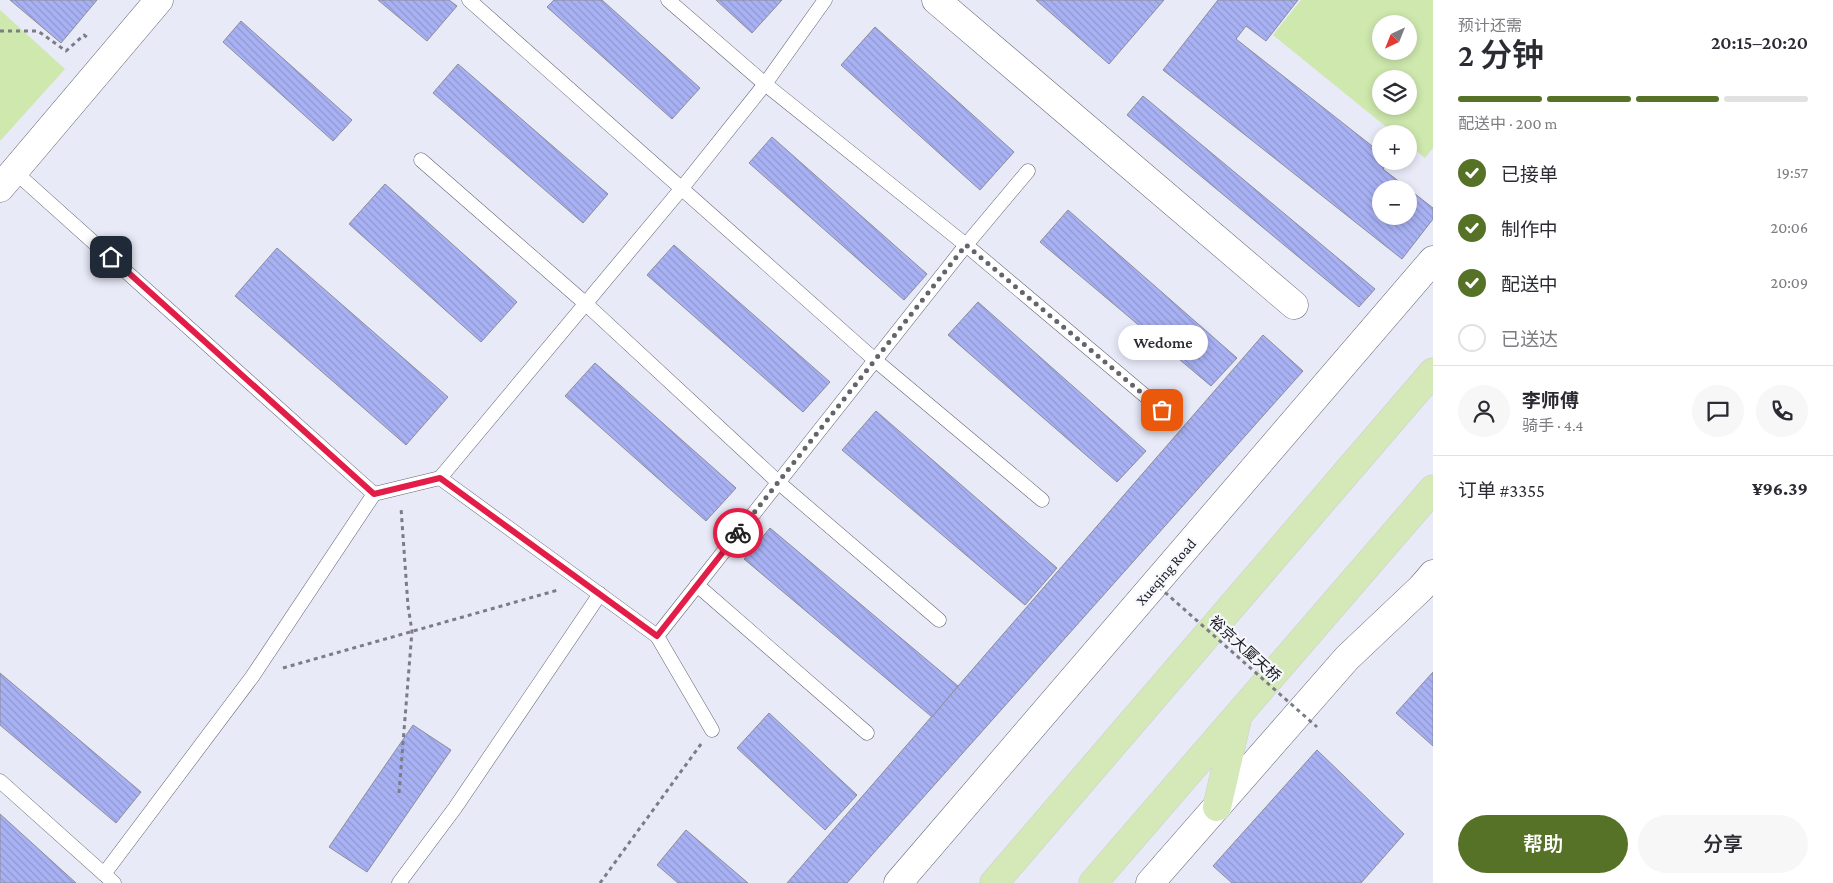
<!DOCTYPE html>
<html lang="zh">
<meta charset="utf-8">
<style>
:root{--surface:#fff;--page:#f7f7f7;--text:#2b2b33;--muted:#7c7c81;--line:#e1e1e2;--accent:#567227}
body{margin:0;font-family:"Crimson Pro","Noto Sans SC",serif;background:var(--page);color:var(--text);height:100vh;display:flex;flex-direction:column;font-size:19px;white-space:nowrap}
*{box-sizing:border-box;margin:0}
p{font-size:16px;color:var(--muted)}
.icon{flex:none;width:28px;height:28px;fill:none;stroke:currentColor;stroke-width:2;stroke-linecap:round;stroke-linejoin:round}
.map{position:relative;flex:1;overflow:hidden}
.side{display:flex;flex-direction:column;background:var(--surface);width:400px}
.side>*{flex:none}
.needle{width:32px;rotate:223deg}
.tools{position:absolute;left:1372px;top:15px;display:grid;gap:10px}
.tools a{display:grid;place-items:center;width:45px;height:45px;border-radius:50%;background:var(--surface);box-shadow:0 2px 8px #0003;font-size:25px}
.pin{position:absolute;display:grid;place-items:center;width:42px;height:42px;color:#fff;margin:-21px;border-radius:10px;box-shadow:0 2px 8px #0006}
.courier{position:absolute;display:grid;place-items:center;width:50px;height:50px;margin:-25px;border:4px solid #e11d48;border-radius:50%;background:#fff;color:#222;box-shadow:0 1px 6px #0007}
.bubble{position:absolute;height:35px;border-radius:18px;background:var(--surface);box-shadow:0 2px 8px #0003;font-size:16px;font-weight:600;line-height:35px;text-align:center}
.headline em{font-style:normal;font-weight:600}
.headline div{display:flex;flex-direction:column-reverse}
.headline{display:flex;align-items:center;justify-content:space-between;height:85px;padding:0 25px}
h1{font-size:32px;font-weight:600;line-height:38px}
.bar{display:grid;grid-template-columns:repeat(4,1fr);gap:8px 5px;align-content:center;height:60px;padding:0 25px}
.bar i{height:6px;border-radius:4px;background:var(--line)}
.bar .active{background:var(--accent)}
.bar p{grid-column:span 4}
.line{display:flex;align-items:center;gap:12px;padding:0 25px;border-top:1px solid var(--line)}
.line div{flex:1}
.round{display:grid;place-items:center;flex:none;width:52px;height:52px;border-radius:26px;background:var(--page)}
ol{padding:0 25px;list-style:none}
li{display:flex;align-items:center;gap:15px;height:55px}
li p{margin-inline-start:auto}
li .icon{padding:5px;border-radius:50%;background:var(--accent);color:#fff;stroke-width:4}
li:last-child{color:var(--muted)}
li i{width:28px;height:28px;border:2px solid var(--line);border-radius:50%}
.button{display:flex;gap:10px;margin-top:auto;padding:10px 25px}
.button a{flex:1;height:58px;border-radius:30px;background:var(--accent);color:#fff;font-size:20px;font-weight:600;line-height:58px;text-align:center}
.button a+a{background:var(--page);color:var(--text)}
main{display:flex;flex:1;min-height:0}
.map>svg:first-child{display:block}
.green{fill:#cee8ad;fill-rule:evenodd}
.building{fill:url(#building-back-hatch);stroke:#8b8d99;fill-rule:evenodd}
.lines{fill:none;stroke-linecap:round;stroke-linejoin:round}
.service-casing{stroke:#636571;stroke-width:15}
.minor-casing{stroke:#636571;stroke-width:29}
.tertiary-casing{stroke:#636571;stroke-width:29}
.primary-casing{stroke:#cdcdce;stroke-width:29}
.path{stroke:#7b7c86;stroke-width:3;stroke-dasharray:4 4;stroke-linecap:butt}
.service{stroke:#fff;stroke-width:14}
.minor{stroke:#fff;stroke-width:28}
.tertiary{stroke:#fff;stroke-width:28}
.primary{stroke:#d4e9b7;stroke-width:28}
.path-bridge{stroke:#7b7c86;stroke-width:3;stroke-dasharray:4 4;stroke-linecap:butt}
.done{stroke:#63646c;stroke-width:5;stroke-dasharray:0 9}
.route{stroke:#e11d48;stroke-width:6}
.labels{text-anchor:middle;stroke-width:4.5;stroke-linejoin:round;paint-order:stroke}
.street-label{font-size:15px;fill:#1b1c21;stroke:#f7f8fd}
</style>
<main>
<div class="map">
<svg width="1433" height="883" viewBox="0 0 1433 883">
<defs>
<pattern id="building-back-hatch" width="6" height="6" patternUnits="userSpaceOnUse" patternTransform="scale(1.25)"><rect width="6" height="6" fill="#a8b1f3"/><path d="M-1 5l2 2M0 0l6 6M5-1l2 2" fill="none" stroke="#9098d0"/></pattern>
</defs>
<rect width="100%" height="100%" fill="#e8eaf8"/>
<g class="green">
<path d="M 1301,0 L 1433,0 L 1433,148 L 1425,158 L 1409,145 L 1409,134 L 1395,134 L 1273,35 ZM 1381,24 L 1409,24 L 1409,51 L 1381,51 ZM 1381,79 L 1409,79 L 1409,106 L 1381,106 Z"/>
<polygon points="0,10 65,69 0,141"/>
</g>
<g class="building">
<polygon points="10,0 97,0 61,43"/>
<polygon points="378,0 449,0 457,6 427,41"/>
<polygon points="554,0 602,0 700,88 672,119 547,7"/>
<polygon points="716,0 782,0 752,33"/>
<polygon points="1036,0 1164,0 1109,64"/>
<path d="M 1218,0 L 1298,0 L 1266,41 L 1246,26 L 1236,39 L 1381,153 L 1381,161 L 1389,161 L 1383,169 L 1433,208 L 1433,219 L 1402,259 L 1163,70 ZM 1381,189 L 1409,189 L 1409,216 L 1381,216 Z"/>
<polygon points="241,21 352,120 333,141 223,42"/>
<polygon points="875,27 1014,152 980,190 841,65"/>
<polygon points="458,64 608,194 583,223 433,93"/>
<polygon points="1143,96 1375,289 1359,307 1127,115"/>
<polygon points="772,137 927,274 904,300 749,163"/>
<polygon points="385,184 517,302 481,342 349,224"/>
<polygon points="1068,210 1237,358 1211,386 1040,242"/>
<polygon points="674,245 830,382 803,412 647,275"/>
<polygon points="277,248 448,397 406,445 235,296"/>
<polygon points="978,302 1146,451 1117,482 948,335"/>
<polygon points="1263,335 1303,371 847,883 787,883"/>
<polygon points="595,363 736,488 706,521 565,396"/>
<polygon points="876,411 1057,568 1025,605 842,450"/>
<polygon points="770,528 958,686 932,717 744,559"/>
<polygon points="1433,672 1433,746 1396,713"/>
<polygon points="0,673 141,792 116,823 0,725"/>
<polygon points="769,713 857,795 825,830 737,748"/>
<polygon points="413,725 451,750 367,872 329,847"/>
<polygon points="1317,750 1404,834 1361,883 1232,883 1213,866"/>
<polygon points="0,814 76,883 0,883"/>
<polygon points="686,830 748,883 678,883 657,865"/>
</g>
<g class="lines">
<defs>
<g id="service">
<polyline points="469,0 875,360 1042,500"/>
<polyline points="668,0 765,84 966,245 1162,410"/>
<polyline points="421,160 586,304 778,482 939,620"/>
<polyline points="14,171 374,494"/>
<polyline points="440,478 682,188 765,84 825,0"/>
<polyline points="697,585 867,733"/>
<polyline points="712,730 657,636 966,245 1028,171"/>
<polyline points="0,781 114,883"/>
<polyline points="104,874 252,677 374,494 440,478 657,636"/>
<polyline points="399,883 455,808 600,594"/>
</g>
<g id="minor">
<polyline points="936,0 1294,305"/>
<polyline points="0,188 159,0"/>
</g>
<g id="tertiary">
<polyline points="898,883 1433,260"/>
<polyline points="1150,883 1347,658 1421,588 1433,574"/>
</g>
<g id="primary">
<polyline points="1217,807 1237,720"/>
<polyline points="994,883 1433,372"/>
<polyline points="1093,883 1433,489"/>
</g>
</defs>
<use href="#service" class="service-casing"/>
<use href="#minor" class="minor-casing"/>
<use href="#tertiary" class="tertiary-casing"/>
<use href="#primary" class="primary-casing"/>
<g class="path">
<polyline points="0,31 38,31 66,51 84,35 89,39"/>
<polyline points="283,668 558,590"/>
<polyline points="399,793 412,631 408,606 401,508"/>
<polyline points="600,883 701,744"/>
</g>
<use href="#service" class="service"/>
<use href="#minor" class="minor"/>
<use href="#tertiary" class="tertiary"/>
<use href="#primary" class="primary"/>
<polyline class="path-bridge" points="1159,587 1317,727"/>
</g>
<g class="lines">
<polyline class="done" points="738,533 966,245 1162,410"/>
<polyline class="route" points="111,257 374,494 440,478 657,636 738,533"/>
</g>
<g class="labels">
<g class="street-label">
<text transform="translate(1166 572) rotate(-49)" y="5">Xueqing Road</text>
<text transform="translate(1245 649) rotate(42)" y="5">裕京大厦天桥</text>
</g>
</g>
</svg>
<div class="tools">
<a><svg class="needle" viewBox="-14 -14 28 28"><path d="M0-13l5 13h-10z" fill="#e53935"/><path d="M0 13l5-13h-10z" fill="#7c7c81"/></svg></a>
<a><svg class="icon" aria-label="layers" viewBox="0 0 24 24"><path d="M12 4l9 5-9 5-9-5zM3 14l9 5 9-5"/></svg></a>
<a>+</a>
<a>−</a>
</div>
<div class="pin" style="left:1162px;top:410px;background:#ea580c"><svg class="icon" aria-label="bag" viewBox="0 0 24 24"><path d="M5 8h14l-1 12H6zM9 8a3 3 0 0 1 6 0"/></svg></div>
<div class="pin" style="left:111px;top:257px;background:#1f2937"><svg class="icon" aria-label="home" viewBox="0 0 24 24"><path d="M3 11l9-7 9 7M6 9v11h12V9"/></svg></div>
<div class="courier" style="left:738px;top:533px"><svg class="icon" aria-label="bike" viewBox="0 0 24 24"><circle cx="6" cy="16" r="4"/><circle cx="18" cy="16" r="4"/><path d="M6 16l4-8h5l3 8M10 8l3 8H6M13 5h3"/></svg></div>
<div class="bubble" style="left:1118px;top:325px;width:90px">Wedome</div>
</div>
<section class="side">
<div class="headline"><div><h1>2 分钟</h1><p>预计还需</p></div><em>20:15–20:20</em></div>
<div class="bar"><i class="active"></i><i class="active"></i><i class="active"></i><i></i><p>配送中 · 200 m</p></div>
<ol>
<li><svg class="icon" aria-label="check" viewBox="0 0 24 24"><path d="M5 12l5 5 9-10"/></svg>已接单<p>19:57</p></li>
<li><svg class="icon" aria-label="check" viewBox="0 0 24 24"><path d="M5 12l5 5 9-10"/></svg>制作中<p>20:06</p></li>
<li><svg class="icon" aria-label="check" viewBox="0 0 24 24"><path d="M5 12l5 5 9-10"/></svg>配送中<p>20:09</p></li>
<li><i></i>已送达</li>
</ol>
<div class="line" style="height:90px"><a class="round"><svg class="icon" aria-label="person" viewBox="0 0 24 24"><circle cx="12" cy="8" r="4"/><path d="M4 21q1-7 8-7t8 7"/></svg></a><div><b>李师傅</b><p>骑手 · 4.4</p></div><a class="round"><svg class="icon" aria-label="chat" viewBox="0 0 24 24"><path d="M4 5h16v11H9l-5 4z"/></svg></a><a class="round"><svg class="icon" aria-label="phone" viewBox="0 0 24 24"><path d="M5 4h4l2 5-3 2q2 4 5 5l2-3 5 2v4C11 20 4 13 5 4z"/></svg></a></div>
<div class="line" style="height:65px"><div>订单 #3355</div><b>¥96.39</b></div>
<div class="button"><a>帮助</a><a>分享</a></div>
</section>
</main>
